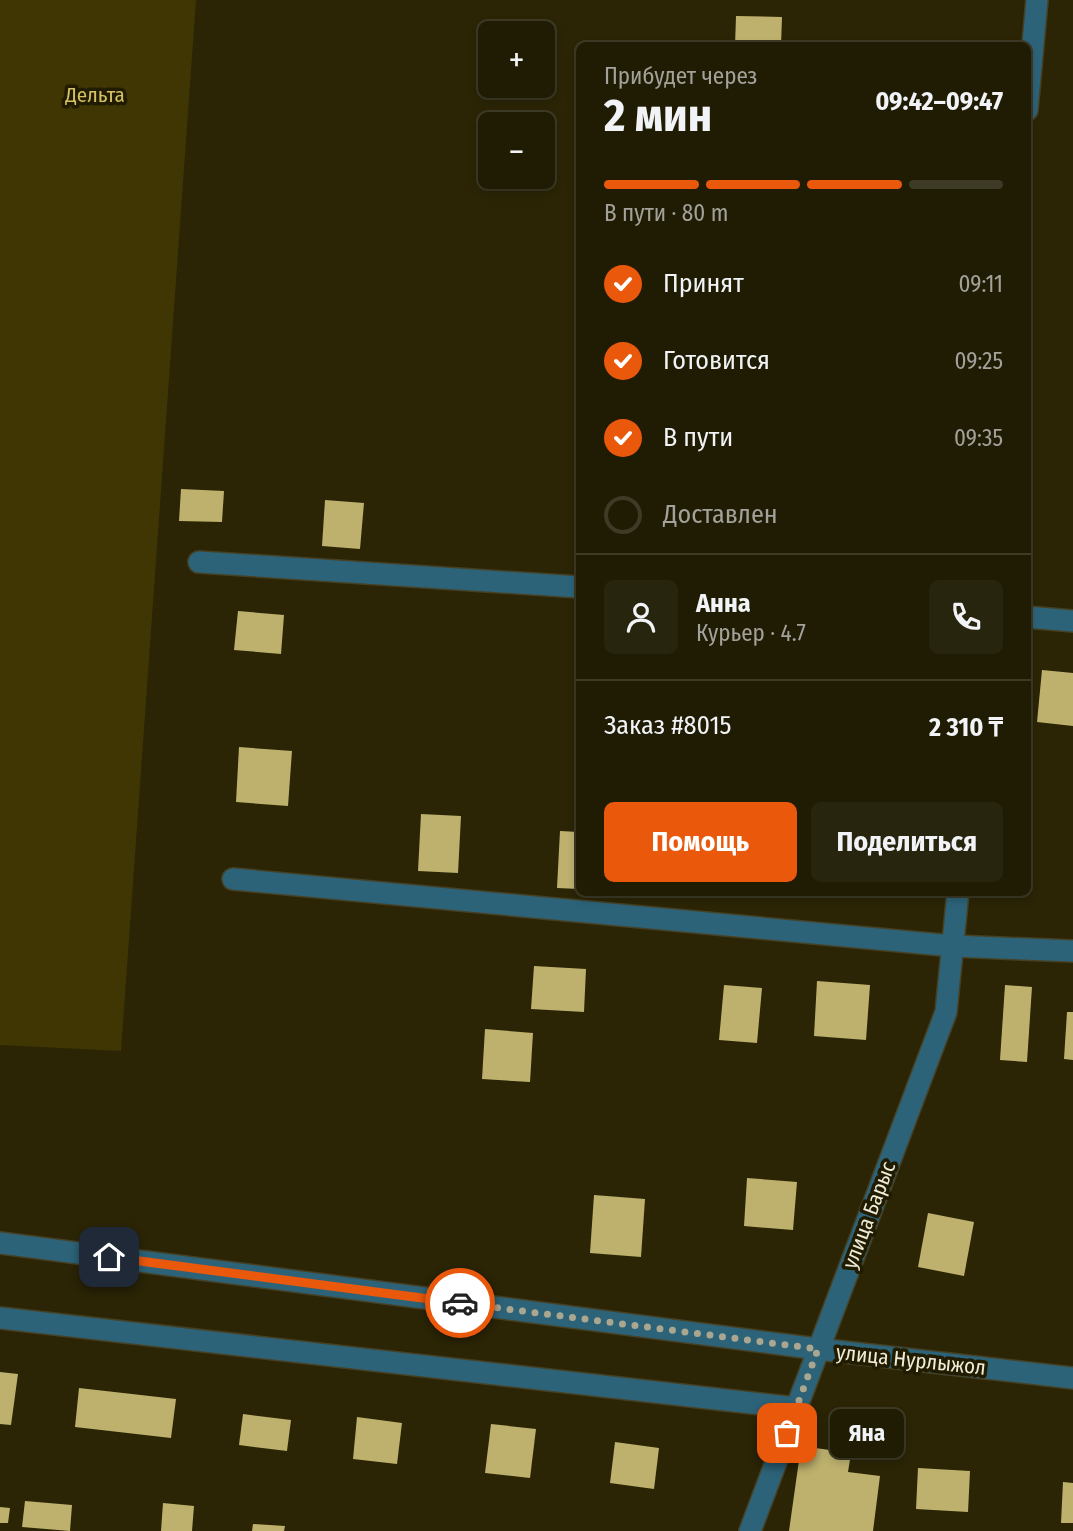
<!DOCTYPE html>
<html lang="ru">
<meta charset="utf-8">
<style>
:root{--surface:#201c04;--page:#28250e;--text:#f1f3f6;--muted:#a2a19a;--line:#3d3a26;--accent:#ea580c}
body{margin:0;font-family:"Fira Sans Condensed",sans-serif;background:var(--page);color:var(--text);height:100vh;display:flex;flex-direction:column;font-size:26px;white-space:nowrap}
*{box-sizing:border-box;margin:0}
p{font-size:23px;color:var(--muted)}
.icon{flex:none;width:38px;height:38px;fill:none;stroke:currentColor;stroke-width:2;stroke-linecap:round;stroke-linejoin:round}
.map{position:relative;flex:1;overflow:hidden}
.side{position:absolute;left:576px;top:42px;width:455px;height:854px;display:flex;flex-direction:column;background:var(--surface);border-radius:10px;box-shadow:0 4px 10px #0003,0 0 0 2px var(--line)}
.side>*{flex:none}
.buttons{position:absolute;left:478px;top:21px;display:grid;gap:14px}
.buttons a{display:grid;place-items:center;width:77px;height:77px;border-radius:10px;background:var(--surface);box-shadow:0 4px 10px #0003,0 0 0 2px var(--line);font-size:35px}
.pin{position:absolute;display:grid;place-items:center;width:60px;height:60px;color:#fff;margin:-30px;border-radius:14px;box-shadow:0 4px 10px #0006}
.courier{position:absolute;display:grid;place-items:center;width:70px;height:70px;margin:-35px;border:5px solid #ea580c;border-radius:50%;background:#fff;color:#222;box-shadow:0 2px 9px #0007}
.bubble{position:absolute;height:49px;border-radius:10px;background:var(--surface);box-shadow:0 4px 10px #0003,0 0 0 2px var(--line);font-size:23px;font-weight:700;line-height:49px;text-align:center}
.head em{font-style:normal;font-weight:700}
.head div{display:flex;flex-direction:column-reverse}
.head{display:flex;align-items:center;justify-content:space-between;height:119px;padding:0 28px}
h1{font-size:46px;font-weight:700;line-height:52px}
.bar{display:grid;grid-template-columns:repeat(4,1fr);gap:10px 7px;align-content:center;height:84px;padding:0 28px}
.bar i{height:9px;border-radius:5px;background:var(--line)}
.bar .on{background:var(--accent)}
.bar p{grid-column:span 4}
.line{display:flex;align-items:center;gap:18px;padding:0 28px;border-top:2px solid var(--line)}
.line div{flex:1}
.round{display:grid;place-items:center;flex:none;width:74px;height:74px;border-radius:10px;background:var(--page)}
ol{padding:0 28px;list-style:none}
li{display:flex;align-items:center;gap:21px;height:77px}
li p{margin-inline-start:auto}
li .icon{padding:7px;border-radius:50%;background:var(--accent);color:#fff;stroke-width:4}
li:last-child{color:var(--muted)}
li i{width:38px;height:38px;border:4px solid var(--line);border-radius:50%}
.button{display:flex;gap:14px;margin-top:auto;padding:14px 28px}
.button a{flex:1;height:80px;border-radius:10px;background:var(--accent);color:#fff;font-size:28px;font-weight:700;line-height:80px;text-align:center}
.button a+a{background:var(--page);color:var(--text)}
.map>svg:first-child{display:block}
.green{fill:#3f3603}
.building{fill:#beb16e}
.lines{fill:none;stroke-linecap:round;stroke-linejoin:round}
.minor-casing{stroke:#464124;stroke-width:24}
.minor{stroke:#2d6379;stroke-width:21}
.done{stroke:#aaa68f;stroke-width:7;stroke-dasharray:0 12.6}
.route{stroke:#ea580c;stroke-width:9}
.labels{text-anchor:middle;stroke-width:7;stroke-linejoin:round;paint-order:stroke}
.park-label{font-size:21px;fill:#d4c263;stroke:#211b00}
.street-label{font-size:21px;fill:#eeebd9;stroke:#211b00}
</style>
<div class="map">
<svg width="1073" height="1531" viewBox="0 0 1073 1531">
<rect width="100%" height="100%" fill="#2b2506"/>
<polygon class="green" points="0,0 196,0 121,1051 0,1045"/>
<g class="building">
<polygon points="736,16 782,17 781,46 735,46"/>
<polygon points="181,489 224,491 222,522 179,521"/>
<polygon points="325,500 364,503 360,549 322,546"/>
<polygon points="238,611 284,615 281,654 234,650"/>
<polygon points="1042,670 1073,673 1073,726 1037,722"/>
<polygon points="239,747 292,751 288,806 236,802"/>
<polygon points="421,814 461,816 458,873 418,871"/>
<polygon points="560,831 579,832 579,889 557,888"/>
<polygon points="534,966 586,969 584,1012 531,1009"/>
<polygon points="817,981 870,985 866,1040 814,1036"/>
<polygon points="724,985 762,988 757,1043 719,1040"/>
<polygon points="1005,985 1032,987 1027,1062 1000,1060"/>
<polygon points="1067,1012 1073,1012 1073,1060 1064,1059"/>
<polygon points="485,1029 533,1033 530,1082 482,1079"/>
<polygon points="747,1178 797,1182 793,1230 744,1226"/>
<polygon points="594,1195 645,1199 641,1257 590,1253"/>
<polygon points="928,1213 974,1222 964,1276 918,1267"/>
<polygon points="0,1372 18,1374 11,1425 0,1424"/>
<polygon points="79,1388 176,1399 171,1438 75,1427"/>
<polygon points="243,1414 291,1420 287,1451 239,1445"/>
<polygon points="357,1417 402,1423 397,1464 353,1459"/>
<polygon points="491,1424 536,1429 530,1478 485,1473"/>
<polygon points="615,1442 659,1448 654,1489 610,1483"/>
<polygon points="801,1446 851,1453 848,1472 880,1476 873,1531 789,1531"/>
<polygon points="918,1468 970,1471 968,1512 916,1509"/>
<polygon points="1063,1482 1073,1483 1073,1523 1061,1523"/>
<polygon points="25,1501 72,1505 70,1531 22,1527"/>
<polygon points="163,1503 194,1506 192,1531 161,1531"/>
<polygon points="0,1507 10,1508 8,1523 0,1523"/>
<polygon points="253,1524 285,1526 284,1531 252,1531"/>
</g>
<g class="lines">
<defs>
<g id="minor">
<polyline points="1027,110 1037,0"/>
<polyline points="199,562 579,587"/>
<polyline points="1027,617 1073,621"/>
<polyline points="233,879 953,946 1073,951"/>
<polyline points="0,1243 818,1349 1073,1378"/>
<polyline points="0,1318 796,1408"/>
<polyline points="750,1531 946,1012 958,892"/>
</g>
</defs>
<use href="#minor" class="minor-casing"/>
<use href="#minor" class="minor"/>
</g>
<g class="lines">
<polyline class="done" points="460,1303 818,1349 787,1433"/>
<polyline class="route" points="109,1257 460,1303"/>
</g>
<g class="labels">
<g class="park-label">
<text x="95" y="102">Дельта</text>
</g>
<g class="street-label">
<text transform="translate(869 1215) rotate(-69)" y="7">улица Барыс</text>
<text transform="translate(911 1360) rotate(6)" y="7">улица Нурлыжол</text>
</g>
</g>
</svg>
<div class="buttons">
<a>+</a>
<a>−</a>
</div>
<div class="pin" style="left:787px;top:1433px;background:#ea580c"><svg class="icon" aria-label="bag" viewBox="0 0 24 24"><path d="M5 8h14l-1 12H6zM9 8a3 3 0 0 1 6 0"/></svg></div>
<div class="pin" style="left:109px;top:1257px;background:#1f2937"><svg class="icon" aria-label="home" viewBox="0 0 24 24"><path d="M3 11l9-7 9 7M6 9v11h12V9"/></svg></div>
<div class="courier" style="left:460px;top:1303px"><svg class="icon" aria-label="car" viewBox="0 0 24 24"><path d="M5 17H2v-5l4-1 3-4h7l3 4 3 1v5h-3M9 17h6M6 11h13"/><circle cx="7" cy="17" r="2"/><circle cx="17" cy="17" r="2"/></svg></div>
<div class="bubble" style="left:830px;top:1409px;width:74px">Яна</div>
<section class="side">
<div class="head"><div><h1>2 мин</h1><p>Прибудет через</p></div><em>09:42–09:47</em></div>
<div class="bar"><i class="on"></i><i class="on"></i><i class="on"></i><i></i><p>В пути · 80 m</p></div>
<ol>
<li><svg class="icon" aria-label="check" viewBox="0 0 24 24"><path d="M5 12l5 5 9-10"/></svg>Принят<p>09:11</p></li>
<li><svg class="icon" aria-label="check" viewBox="0 0 24 24"><path d="M5 12l5 5 9-10"/></svg>Готовится<p>09:25</p></li>
<li><svg class="icon" aria-label="check" viewBox="0 0 24 24"><path d="M5 12l5 5 9-10"/></svg>В пути<p>09:35</p></li>
<li><i></i>Доставлен</li>
</ol>
<div class="line" style="height:126px"><a class="round"><svg class="icon" aria-label="person" viewBox="0 0 24 24"><circle cx="12" cy="8" r="4"/><path d="M4 21q1-7 8-7t8 7"/></svg></a><div><b>Анна</b><p>Курьер · 4.7</p></div><a class="round"><svg class="icon" aria-label="phone" viewBox="0 0 24 24"><path d="M5 4h4l2 5-3 2q2 4 5 5l2-3 5 2v4C11 20 4 13 5 4z"/></svg></a></div>
<div class="line" style="height:91px"><div>Заказ #8015</div><b>2 310 ₸</b></div>
<div class="button"><a>Помощь</a><a>Поделиться</a></div>
</section>
</div>
